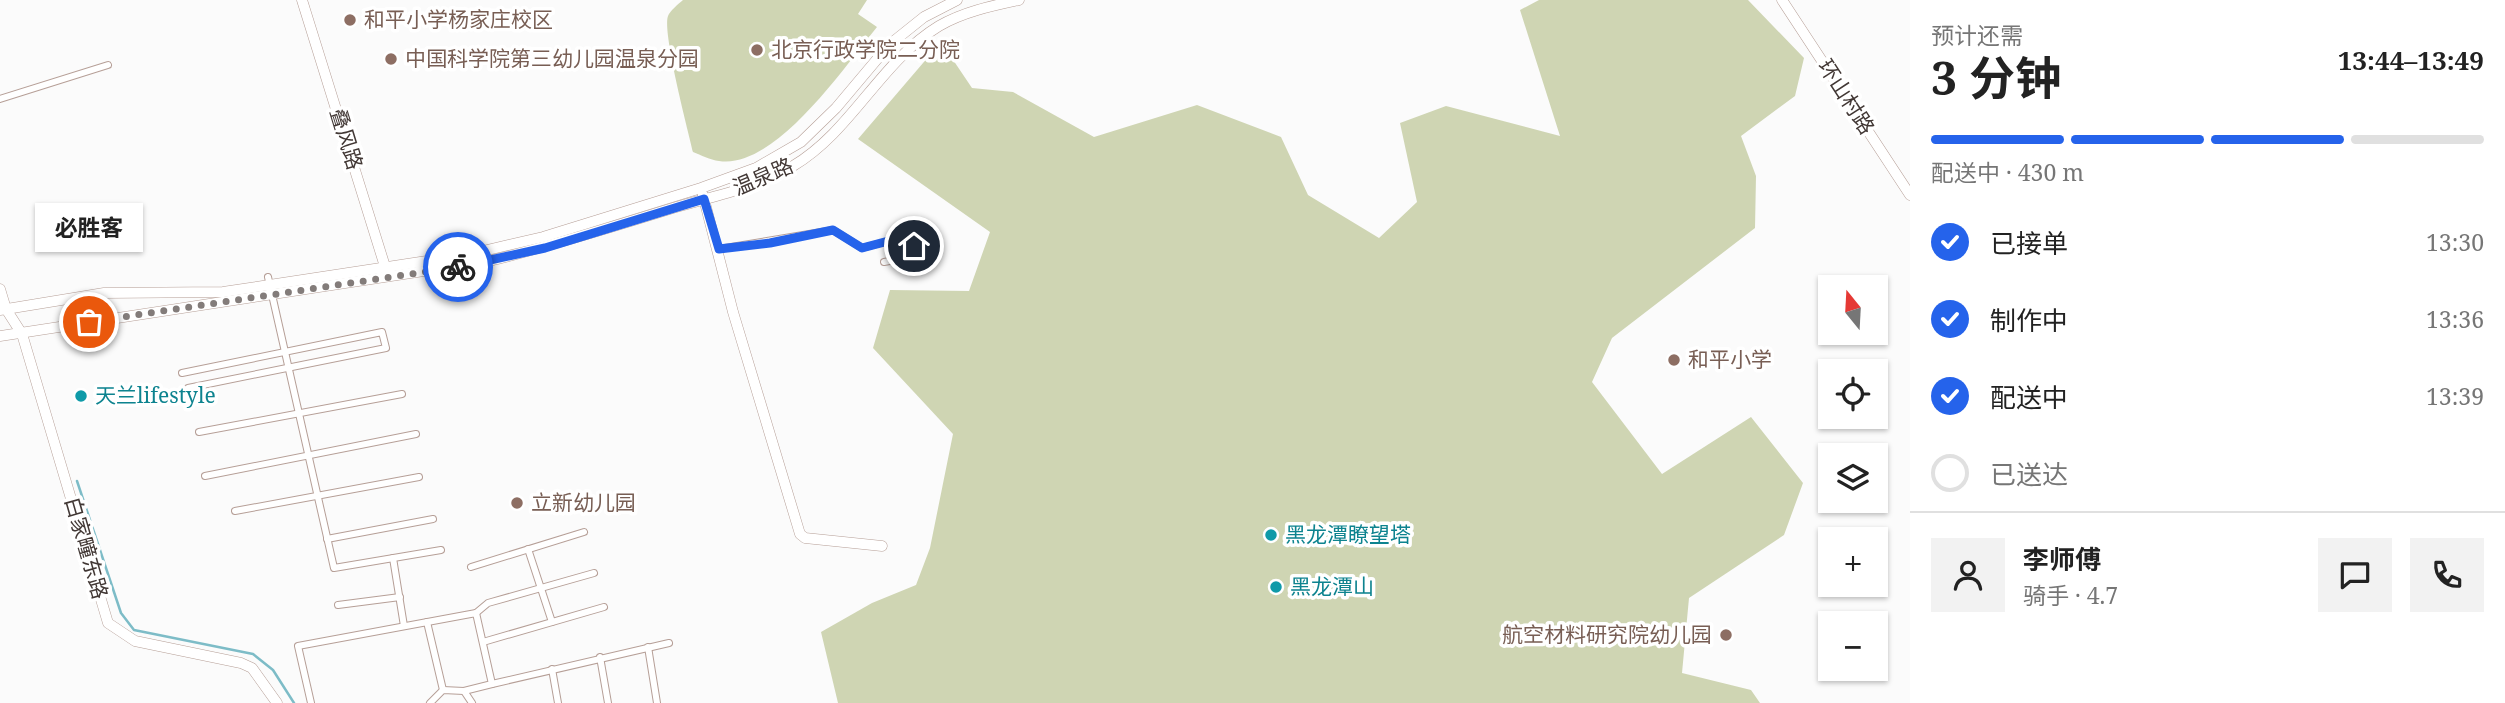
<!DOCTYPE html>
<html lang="zh">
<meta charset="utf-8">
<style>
:root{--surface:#fff;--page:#f2f2f2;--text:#222;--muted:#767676;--line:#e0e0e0;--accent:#2563eb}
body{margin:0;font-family:"Noto Serif","Noto Sans SC",serif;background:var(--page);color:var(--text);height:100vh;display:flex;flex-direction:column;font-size:26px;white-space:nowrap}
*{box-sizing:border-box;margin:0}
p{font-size:23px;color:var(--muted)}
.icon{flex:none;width:38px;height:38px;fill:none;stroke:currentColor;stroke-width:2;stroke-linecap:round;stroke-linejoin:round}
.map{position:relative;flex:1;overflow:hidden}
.side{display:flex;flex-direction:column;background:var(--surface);width:595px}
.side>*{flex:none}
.needle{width:46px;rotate:342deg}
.tools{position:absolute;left:1818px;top:275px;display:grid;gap:14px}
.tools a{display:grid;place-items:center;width:70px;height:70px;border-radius:0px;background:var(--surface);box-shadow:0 2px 5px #0004;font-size:35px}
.pin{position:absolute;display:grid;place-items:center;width:60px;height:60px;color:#fff;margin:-30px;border:4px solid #fff;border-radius:50%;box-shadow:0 2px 7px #0007}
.courier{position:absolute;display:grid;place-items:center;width:70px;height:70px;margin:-35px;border:5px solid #2563eb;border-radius:50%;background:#fff;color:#222;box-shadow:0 2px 9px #0007}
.bubble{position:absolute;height:49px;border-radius:0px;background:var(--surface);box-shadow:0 2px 5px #0004;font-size:23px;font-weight:700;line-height:49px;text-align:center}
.overview em{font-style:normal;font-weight:700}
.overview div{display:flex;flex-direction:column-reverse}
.overview{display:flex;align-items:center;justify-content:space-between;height:119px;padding:0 21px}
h1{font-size:46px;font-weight:700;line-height:52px}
.bar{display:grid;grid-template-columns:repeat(4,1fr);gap:10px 7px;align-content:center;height:84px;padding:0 21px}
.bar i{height:9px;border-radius:5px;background:var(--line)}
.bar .selected{background:var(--accent)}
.bar p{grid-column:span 4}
.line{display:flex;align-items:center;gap:18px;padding:0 21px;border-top:2px solid var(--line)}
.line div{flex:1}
.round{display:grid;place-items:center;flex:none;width:74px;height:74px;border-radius:0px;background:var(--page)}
ol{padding:0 21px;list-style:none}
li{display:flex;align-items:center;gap:21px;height:77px}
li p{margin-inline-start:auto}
li .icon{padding:7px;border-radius:50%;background:var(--accent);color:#fff;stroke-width:4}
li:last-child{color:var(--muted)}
li i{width:38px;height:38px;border:4px solid var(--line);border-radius:50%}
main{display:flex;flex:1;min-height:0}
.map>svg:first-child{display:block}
.green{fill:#cfd5b3}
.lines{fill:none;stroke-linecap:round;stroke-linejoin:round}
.stream{stroke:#7dbcc7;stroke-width:2.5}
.street-casing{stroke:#b69f97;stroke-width:8}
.secondary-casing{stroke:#b69f97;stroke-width:11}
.street{stroke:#fff;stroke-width:6}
.secondary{stroke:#fff;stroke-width:10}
.done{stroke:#837c7a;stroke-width:7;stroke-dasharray:0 12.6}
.route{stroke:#2563eb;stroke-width:9}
.education-dot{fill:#8d6e63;stroke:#fff;stroke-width:2.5}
.culture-dot{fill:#0f9aa8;stroke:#fff;stroke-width:2.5}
.labels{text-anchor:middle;stroke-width:7;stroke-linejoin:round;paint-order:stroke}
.education-label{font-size:21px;fill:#785e54;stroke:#fff;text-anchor:start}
.street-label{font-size:21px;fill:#423835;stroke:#fff}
.culture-label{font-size:21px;fill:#0d838f;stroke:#fff;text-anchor:start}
</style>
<main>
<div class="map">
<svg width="1910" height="703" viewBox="0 0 1910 703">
<rect width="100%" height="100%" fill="#fbfbfb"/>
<g class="green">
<path d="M 683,0 L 867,0 L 858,14 L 877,27 C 845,66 775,170 719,161 C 710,160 701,155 693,152 C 688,130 662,32 668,16 C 670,11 678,4 683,0 Z"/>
<polygon points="1539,0 1748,0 1804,58 1795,96 1741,136 1756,176 1755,228 1612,338 1592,382 1662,474 1751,417 1803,483 1784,535 1689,598 1682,673 1751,690 1760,703 838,703 821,632 872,603 916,585 930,548 953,434 873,348 890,290 969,291 990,232 858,139 941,42 972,88 1013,92 1094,137 1197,105 1281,137 1308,195 1379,238 1417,202 1400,123 1446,106 1560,136 1520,10"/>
</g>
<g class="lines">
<polyline class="stream" points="77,481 121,613 134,630 253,654 273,670 294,703"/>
<defs>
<g id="street">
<polyline points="0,99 108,65"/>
<polyline points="719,249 833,230 862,248 896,239 912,240 913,252 906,258 884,262"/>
<polyline points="268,277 334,568 441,550"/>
<polyline points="182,373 382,332 386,348 188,388"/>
<polyline points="199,432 402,394"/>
<polyline points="205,476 416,434"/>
<polyline points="235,511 419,477"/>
<polyline points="327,539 433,519"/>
<polyline points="528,549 552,622"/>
<polyline points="393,558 404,626"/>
<polyline points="471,567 584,532"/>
<polyline points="338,605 400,597"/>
<polyline points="476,613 488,603 594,573"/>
<polyline points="427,622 443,690"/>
<polyline points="483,642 604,607"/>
<polyline points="648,647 657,703"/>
<polyline points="600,657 608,703"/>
<polyline points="552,669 558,703"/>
<polyline points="492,684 669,643"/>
<polyline points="311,703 298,646 476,613 492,684 464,691 472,703"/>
<polyline points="430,703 443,690 464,691"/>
</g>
<g id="secondary">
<polyline points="302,0 387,273"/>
<polyline points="1782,0 1910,195"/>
<polyline points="703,195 733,312 800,534 805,538 882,546"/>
<polyline points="0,289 6,309 22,334 108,623 135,641 241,663 252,668 277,703"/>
<polyline points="0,310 104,293 223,292 466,255 543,237 701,188 756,168 801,142 836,108 889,45 924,17 957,0"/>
<path d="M 0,336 L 489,261 C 551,246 612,227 673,208 C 714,196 757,188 793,166 C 852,131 880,62 939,26 C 963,12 991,6 1019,0"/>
</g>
</defs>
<use href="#street" class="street-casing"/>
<use href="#secondary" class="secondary-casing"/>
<use href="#street" class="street"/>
<use href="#secondary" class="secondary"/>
</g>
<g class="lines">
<polyline class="done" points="89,322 458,267"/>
<polyline class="route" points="458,267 545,248 704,199 719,249 770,243 833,230 862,248 896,239 912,240 914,246"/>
</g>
<g class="education-dot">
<circle cx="350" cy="20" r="7"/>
<circle cx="757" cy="50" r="7"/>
<circle cx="391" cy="59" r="7"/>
<circle cx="1674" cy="360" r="7"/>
<circle cx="517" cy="503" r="7"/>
<circle cx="1726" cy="635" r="7"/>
</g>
<g class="culture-dot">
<circle cx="81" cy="396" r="7"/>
<circle cx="1271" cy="535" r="7"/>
<circle cx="1276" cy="587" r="7"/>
</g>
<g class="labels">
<g class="education-label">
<text x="364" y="27">和平小学杨家庄校区</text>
<text x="771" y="57">北京行政学院二分院</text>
<text x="405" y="66">中国科学院第三幼儿园温泉分园</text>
<text x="1688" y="367">和平小学</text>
<text x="531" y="510">立新幼儿园</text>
<text x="1712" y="642" text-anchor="end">航空材料研究院幼儿园</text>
</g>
<g class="street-label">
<text transform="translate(1846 97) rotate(57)" y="7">环山村路</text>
<text transform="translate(346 139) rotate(73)" y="7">叠风路</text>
<text transform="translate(763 177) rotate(-23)" y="7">温泉路</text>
<text transform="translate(86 548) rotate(74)" y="7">白家疃东路</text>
</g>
<g class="culture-label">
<text x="95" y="403">天兰lifestyle</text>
<text x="1285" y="542">黑龙潭瞭望塔</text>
<text x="1290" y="594">黑龙潭山</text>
</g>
</g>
</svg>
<div class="tools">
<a><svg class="needle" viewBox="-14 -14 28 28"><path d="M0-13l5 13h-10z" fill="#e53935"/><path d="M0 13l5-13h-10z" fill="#767676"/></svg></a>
<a><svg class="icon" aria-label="locate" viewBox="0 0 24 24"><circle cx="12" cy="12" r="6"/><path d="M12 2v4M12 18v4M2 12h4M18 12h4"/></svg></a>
<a><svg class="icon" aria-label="layers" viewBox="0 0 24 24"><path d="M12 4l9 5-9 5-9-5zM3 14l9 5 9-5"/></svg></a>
<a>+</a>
<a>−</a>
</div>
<div class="pin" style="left:89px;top:322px;background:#ea580c"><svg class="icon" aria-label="bag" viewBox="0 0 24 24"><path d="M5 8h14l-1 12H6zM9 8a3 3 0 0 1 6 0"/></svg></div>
<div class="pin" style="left:914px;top:246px;background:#1f2937"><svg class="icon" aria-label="home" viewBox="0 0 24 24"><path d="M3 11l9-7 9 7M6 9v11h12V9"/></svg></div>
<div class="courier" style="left:458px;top:267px"><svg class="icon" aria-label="bike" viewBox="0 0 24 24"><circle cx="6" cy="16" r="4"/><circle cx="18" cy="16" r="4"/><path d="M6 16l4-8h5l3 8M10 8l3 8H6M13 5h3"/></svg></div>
<div class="bubble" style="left:35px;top:203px;width:108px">必胜客</div>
</div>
<section class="side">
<div class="overview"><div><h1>3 分钟</h1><p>预计还需</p></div><em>13:44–13:49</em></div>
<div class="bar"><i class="selected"></i><i class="selected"></i><i class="selected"></i><i></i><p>配送中 · 430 m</p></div>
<ol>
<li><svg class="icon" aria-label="check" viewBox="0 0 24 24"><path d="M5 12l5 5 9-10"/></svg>已接单<p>13:30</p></li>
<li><svg class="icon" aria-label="check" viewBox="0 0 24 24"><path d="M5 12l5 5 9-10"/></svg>制作中<p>13:36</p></li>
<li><svg class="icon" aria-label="check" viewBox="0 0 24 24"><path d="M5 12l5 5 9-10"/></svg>配送中<p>13:39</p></li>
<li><i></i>已送达</li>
</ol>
<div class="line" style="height:126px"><a class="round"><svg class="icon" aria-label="person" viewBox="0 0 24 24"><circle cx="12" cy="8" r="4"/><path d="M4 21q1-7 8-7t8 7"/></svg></a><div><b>李师傅</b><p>骑手 · 4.7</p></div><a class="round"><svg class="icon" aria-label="chat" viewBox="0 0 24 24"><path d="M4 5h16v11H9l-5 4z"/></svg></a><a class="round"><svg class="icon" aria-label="phone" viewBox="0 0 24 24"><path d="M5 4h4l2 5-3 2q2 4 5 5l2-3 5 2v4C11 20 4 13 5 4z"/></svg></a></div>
</section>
</main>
